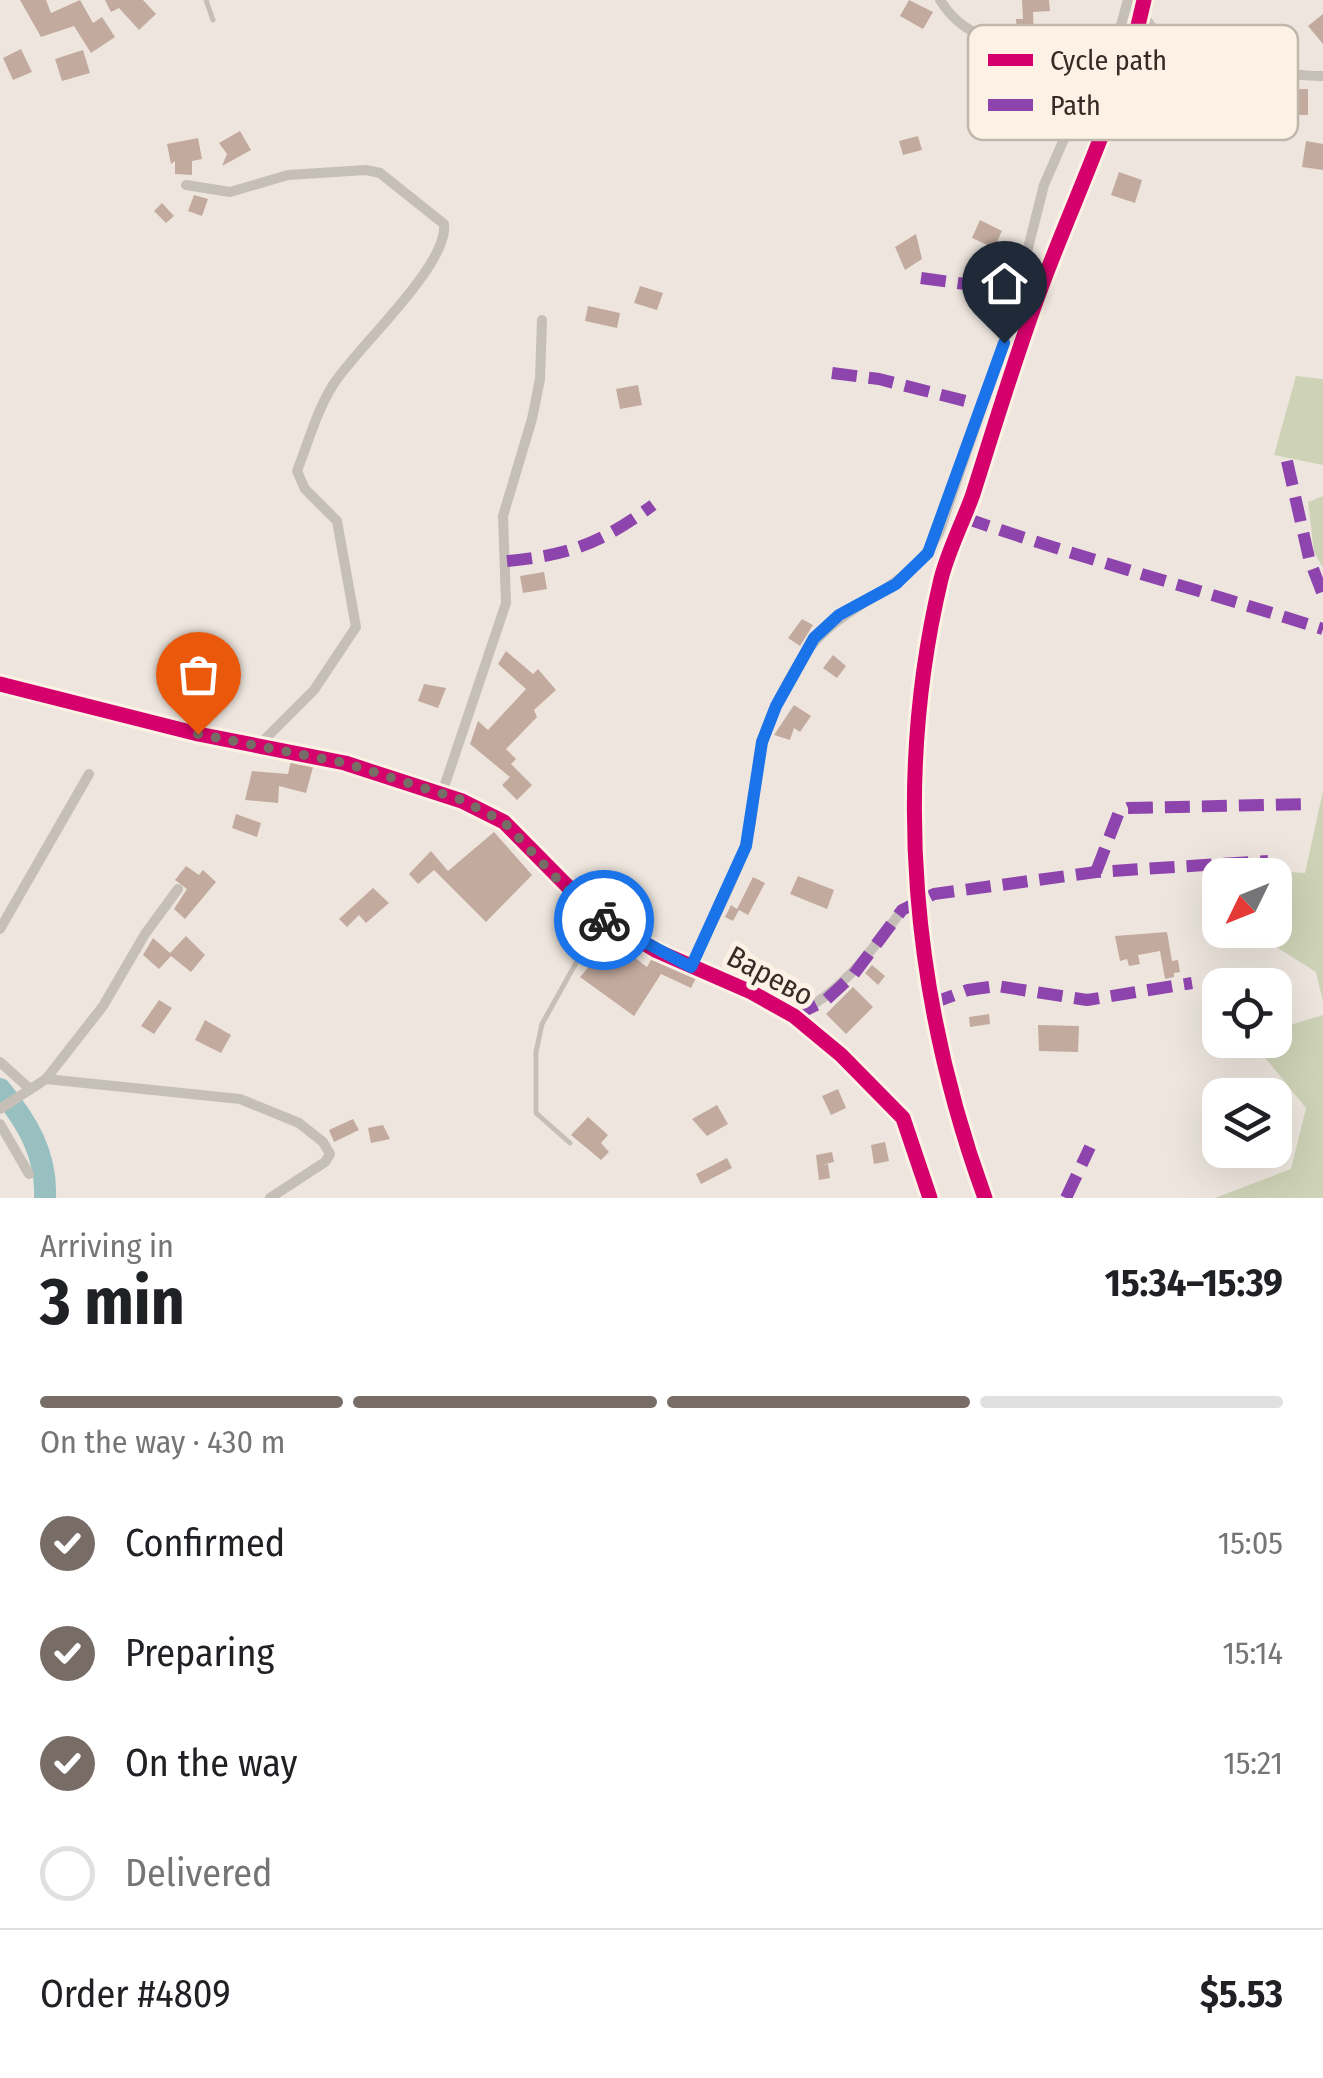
<!DOCTYPE html>
<meta charset="utf-8">
<style>
:root{--surface:#fff;--page:#f2f2f2;--text:#202124;--muted:#757577;--line:#e0e0e0;--accent:#776c66}
body{margin:0;font-family:"Fira Sans Condensed",sans-serif;background:var(--page);color:var(--text);height:100vh;display:flex;flex-direction:column;font-size:38px;white-space:nowrap}
*{box-sizing:border-box;margin:0}
p{font-size:32px;color:var(--muted)}
.icon{flex:none;width:55px;height:55px;fill:none;stroke:currentColor;stroke-width:2;stroke-linecap:round;stroke-linejoin:round}
.map{position:relative;height:1198px;overflow:hidden}
.panel{display:flex;flex-direction:column;background:var(--surface);flex:1}
.panel>*{flex:none}
.needle{width:65px;rotate:227deg}
.tools{position:absolute;left:1202px;top:858px;display:grid;gap:20px}
.tools a{display:grid;place-items:center;width:90px;height:90px;border-radius:20px;background:var(--surface);box-shadow:0 10px 40px #0002;font-size:50px}
.pin{position:absolute;display:grid;place-items:center;width:85px;height:85px;color:#fff;margin:-102px -42px;border-radius:50% 50% 50% 0;rotate:-45deg;box-shadow:0 0 10px #0007}
.pin .icon{rotate:45deg}
.courier{position:absolute;display:grid;place-items:center;width:100px;height:100px;margin:-50px;border:8px solid #1a73e8;border-radius:50%;background:#fff;color:#222;box-shadow:0 2px 12px #0007}
.summary em{font-style:normal;font-weight:700}
.summary div{display:flex;flex-direction:column-reverse}
.summary{display:flex;align-items:center;justify-content:space-between;height:170px;padding:0 40px}
h1{font-size:65px;font-weight:700;line-height:75px}
.bar{display:grid;grid-template-columns:repeat(4,1fr);gap:15px 10px;align-content:center;height:120px;padding:0 40px}
.bar i{height:12px;border-radius:8px;background:var(--line)}
.bar .on{background:var(--accent)}
.bar p{grid-column:span 4}
.line{display:flex;align-items:center;gap:25px;padding:0 40px;border-top:2px solid var(--line)}
.line div{flex:1}
ol{padding:0 40px;list-style:none}
li{display:flex;align-items:center;gap:30px;height:110px}
li p{margin-inline-start:auto}
li .icon{padding:10px;border-radius:50%;background:var(--accent);color:#fff;stroke-width:4}
li:last-child{color:var(--muted)}
li i{width:55px;height:55px;border:5px solid var(--line);border-radius:50%}
.map>svg:first-child{display:block}
.green{fill:#ced3b7}
.lines{fill:none;stroke-linecap:round;stroke-linejoin:round}
.river{stroke:#99c0c0;stroke-width:22}
.building{fill:#c3aa9e}
.service{stroke:#c6bfb8;stroke-width:5}
.minor{stroke:#c6bfb8;stroke-width:10}
.quiet{stroke:#8e44ad;stroke-width:12;stroke-dasharray:25 12;stroke-linecap:butt}
.cycleway-casing{stroke:#fbf1e4;stroke-width:21}
.cycleway{stroke:#d6006c;stroke-width:15}
.done{stroke:#776c66;stroke-width:10;stroke-dasharray:0 18}
.route{stroke:#1a73e8;stroke-width:12}
.labels{text-anchor:middle;stroke-width:10;stroke-linejoin:round;paint-order:stroke}
.street-label{font-size:30px;fill:#372b26;stroke:#fbf1e4}
.key{fill:#fbf1e4;stroke:#c0b6ab;stroke-width:2.5}
.key-label{font-size:28px;fill:#372b26}
</style>
<div class="map">
<svg width="1323" height="1198" viewBox="0 0 1323 1198">
<rect width="100%" height="100%" fill="#eee6de"/>
<g class="green">
<polygon points="1296,376 1323,379 1323,465 1274,455"/>
<polygon points="1323,496 1323,568 1314,552 1308,502"/>
<polygon points="1323,791 1323,1002 1316,972 1273,945 1275,875 1270,871 1305,873"/>
<polygon points="1323,1015 1323,1198 1215,1198 1291,1169 1306,1108 1258,1049 1260,1040 1275,1040 1275,1023 1293,1024"/>
</g>
<g class="lines">
<path class="river" d="M 0,1089 C 27,1121 47,1155 45,1198"/>
</g>
<g class="building">
<polygon points="20,0 46,0 51,13 80,0 93,23 102,17 115,37 91,53 74,26 41,37"/>
<polygon points="105,0 143,0 156,14 139,30 119,8 111,12"/>
<polygon points="909,0 933,12 923,29 900,16"/>
<polygon points="1022,0 1049,0 1050,11 1033,12 1034,34 1017,34 1016,19 1023,19"/>
<polygon points="1323,14 1323,44 1308,26"/>
<polygon points="21,49 32,72 13,80 3,58"/>
<polygon points="83,50 90,73 62,81 55,59"/>
<rect x="1282" y="89" width="26" height="26"/>
<polygon points="240,131 251,150 222,166 227,154 219,143"/>
<polygon points="918,136 922,150 903,155 899,141"/>
<polygon points="198,138 202,159 192,161 192,175 175,174 175,161 171,164 167,144"/>
<polygon points="1306,141 1323,144 1323,170 1302,167"/>
<polygon points="1119,172 1142,180 1135,203 1111,195"/>
<polygon points="194,195 208,199 202,216 188,211"/>
<polygon points="162,203 174,216 166,223 154,211"/>
<polygon points="980,220 1002,231 994,248 972,238"/>
<polygon points="916,234 922,259 905,270 895,247"/>
<polygon points="640,286 663,293 657,310 634,303"/>
<polygon points="588,306 620,313 617,328 585,321"/>
<polygon points="638,385 642,405 620,409 616,389"/>
<polygon points="544,572 547,589 523,593 520,576"/>
<polygon points="802,619 813,625 800,646 788,638"/>
<polygon points="506,651 533,674 538,669 556,690 534,710 537,717 506,749 516,759 511,764 532,785 517,800 502,785 510,777 470,744 478,721 488,730 526,689 498,664"/>
<polygon points="833,655 846,666 837,678 823,668"/>
<polygon points="424,684 446,688 438,708 418,701"/>
<polygon points="794,705 811,716 800,732 794,728 790,740 774,735"/>
<polygon points="291,761 313,767 306,793 279,786 278,803 245,800 252,771 288,774"/>
<polygon points="236,814 261,823 257,837 232,828"/>
<polygon points="494,832 532,875 486,922 434,870 418,884 409,874 431,851 448,871"/>
<polygon points="186,866 199,875 203,870 216,882 185,919 174,909 187,889 175,880"/>
<polygon points="798,876 834,890 827,909 790,894"/>
<polygon points="753,877 765,883 748,915 739,910 733,921 725,917 731,905 737,909"/>
<polygon points="373,888 389,903 366,923 359,915 347,927 339,919"/>
<polygon points="1167,932 1172,961 1178,960 1180,972 1174,973 1174,977 1165,979 1160,951 1138,955 1140,964 1129,966 1127,959 1120,961 1115,936"/>
<polygon points="186,936 205,955 191,972 171,956 159,969 143,955 153,938 170,953"/>
<polygon points="619,946 647,967 652,958 696,978 691,988 661,974 634,1016 580,977 606,947"/>
<polygon points="872,965 885,976 878,985 865,973"/>
<polygon points="853,987 873,1007 846,1034 826,1014"/>
<polygon points="159,1000 172,1008 154,1034 141,1026"/>
<polygon points="989,1014 990,1024 970,1027 969,1017"/>
<polygon points="205,1020 231,1035 221,1053 195,1040"/>
<polygon points="1038,1025 1079,1026 1078,1052 1039,1051"/>
<polygon points="838,1089 846,1108 831,1115 822,1096"/>
<polygon points="717,1105 728,1124 707,1136 692,1119"/>
<polygon points="588,1117 608,1135 601,1143 609,1152 601,1160 571,1135"/>
<polygon points="353,1119 359,1130 334,1142 329,1130"/>
<polygon points="383,1125 390,1139 371,1143 368,1128"/>
<polygon points="885,1142 889,1161 874,1164 871,1145"/>
<polygon points="832,1152 834,1162 821,1165 828,1164 830,1178 819,1180 816,1155"/>
<polygon points="727,1158 732,1168 701,1184 696,1174"/>
</g>
<g class="lines">
<g class="service">
<polyline points="206,0 213,20"/>
<polyline points="570,1143 536,1113 536,1052 542,1024 601,918"/>
</g>
<g class="minor">
<path d="M 940,0 C 980,65 1054,36 1117,39"/>
<path d="M 1141,12 C 1150,25 1159,39 1174,46 C 1200,59 1293,77 1323,76"/>
<polyline points="1130,58 1175,47"/>
<path d="M 186,185 L 230,192 L 288,175 L 366,170 L 380,173 L 444,224 C 449,265 357,347 333,385 C 317,410 308,443 297,471 L 305,489 L 337,521 L 356,627 L 314,690 L 257,747"/>
<polyline points="0,684 198,734 345,763 462,801 504,822 594,913 657,951 751,992 794,1016 841,1055 903,1118 930,1198"/>
<polyline points="442,793 506,603 503,516 532,419 540,379 542,320"/>
<polyline points="0,929 89,774"/>
<path d="M 691,967 C 709,928 731,889 745,848 C 756,815 753,777 762,743 C 768,716 783,690 797,666 C 835,601 904,598 939,533 L 1004,343 L 1044,185 L 1071,123 L 1117,39 L 1128,0"/>
<path d="M 794,1016 C 843,991 870,953 902,910"/>
<polyline points="0,1062 30,1089"/>
<polyline points="46,1079 103,1006 145,934 178,889"/>
<polyline points="0,1109 46,1079 240,1099 299,1123 323,1142 330,1154 325,1162 270,1198"/>
<polyline points="0,1124 29,1174"/>
<path d="M 985,1198 C 913,1001 892,785 941,579 C 948,551 963,522 973,494 C 995,425 1016,354 1042,285 C 1077,191 1123,99 1144,0"/>
</g>
<g class="quiet">
<polyline points="921,278 1017,291"/>
<polyline points="832,373 879,379 981,405"/>
<polyline points="1287,461 1309,558 1323,595"/>
<path d="M 965,518 C 1083,559 1204,591 1323,629"/>
<path d="M 507,561 C 571,555 601,543 653,505"/>
<polyline points="1096,872 1119,812 1128,808 1310,804"/>
<polyline points="930,1004 968,990 997,986 1087,1000 1192,983"/>
<polyline points="794,1016 826,1000 854,974 902,910 934,894 1096,872 1268,861"/>
<polyline points="1066,1198 1090,1147"/>
</g>
<defs>
<g id="cycleway">
<polyline points="0,684 198,734 345,763 462,801 504,822 594,913 657,951 751,992 794,1016 841,1055 903,1118 930,1198"/>
<path d="M 985,1198 C 913,1001 892,785 941,579 C 948,551 963,522 973,494 C 995,425 1016,354 1042,285 C 1077,191 1123,99 1144,0"/>
</g>
</defs>
<use href="#cycleway" class="cycleway-casing"/>
<use href="#cycleway" class="cycleway"/>
</g>
<g class="lines">
<polyline class="done" points="198,734 345,763 462,800 504,822 574,897 604,920"/>
<polyline class="route" points="604,920 691,967 746,846 762,742 776,706 814,638 839,615 896,584 928,553 1004,343"/>
</g>
<g class="labels">
<g class="street-label">
<text transform="translate(770 976) rotate(28)" y="10">Варево</text>
</g>
</g>
<rect x="968" y="25" width="330" height="115" rx="15" class="key"/>
<rect x="988" y="54" width="45" height="12" fill="#d6006c"/>
<rect x="988" y="99" width="45" height="12" fill="#8e44ad"/>
<g class="key-label">
<text x="1050" y="70">Cycle path</text>
<text x="1050" y="115">Path</text>
</g>
</svg>
<div class="tools">
<a><svg class="needle" viewBox="-14 -14 28 28"><path d="M0-13l5 13h-10z" fill="#e53935"/><path d="M0 13l5-13h-10z" fill="#757577"/></svg></a>
<a><svg class="icon" aria-label="locate" viewBox="0 0 24 24"><circle cx="12" cy="12" r="6"/><path d="M12 2v4M12 18v4M2 12h4M18 12h4"/></svg></a>
<a><svg class="icon" aria-label="layers" viewBox="0 0 24 24"><path d="M12 4l9 5-9 5-9-5zM3 14l9 5 9-5"/></svg></a>
</div>
<div class="pin" style="left:198px;top:734px;background:#ea580c"><svg class="icon" aria-label="bag" viewBox="0 0 24 24"><path d="M5 8h14l-1 12H6zM9 8a3 3 0 0 1 6 0"/></svg></div>
<div class="pin" style="left:1004px;top:343px;background:#1f2937"><svg class="icon" aria-label="home" viewBox="0 0 24 24"><path d="M3 11l9-7 9 7M6 9v11h12V9"/></svg></div>
<div class="courier" style="left:604px;top:920px"><svg class="icon" aria-label="bike" viewBox="0 0 24 24"><circle cx="6" cy="16" r="4"/><circle cx="18" cy="16" r="4"/><path d="M6 16l4-8h5l3 8M10 8l3 8H6M13 5h3"/></svg></div>
</div>
<section class="panel">
<div class="summary"><div><h1>3 min</h1><p>Arriving in</p></div><em>15:34–15:39</em></div>
<div class="bar"><i class="on"></i><i class="on"></i><i class="on"></i><i></i><p>On the way · 430 m</p></div>
<ol>
<li><svg class="icon" aria-label="check" viewBox="0 0 24 24"><path d="M5 12l5 5 9-10"/></svg>Confirmed<p>15:05</p></li>
<li><svg class="icon" aria-label="check" viewBox="0 0 24 24"><path d="M5 12l5 5 9-10"/></svg>Preparing<p>15:14</p></li>
<li><svg class="icon" aria-label="check" viewBox="0 0 24 24"><path d="M5 12l5 5 9-10"/></svg>On the way<p>15:21</p></li>
<li><i></i>Delivered</li>
</ol>
<div class="line" style="height:130px"><div>Order #4809</div><b>$5.53</b></div>
</section>
